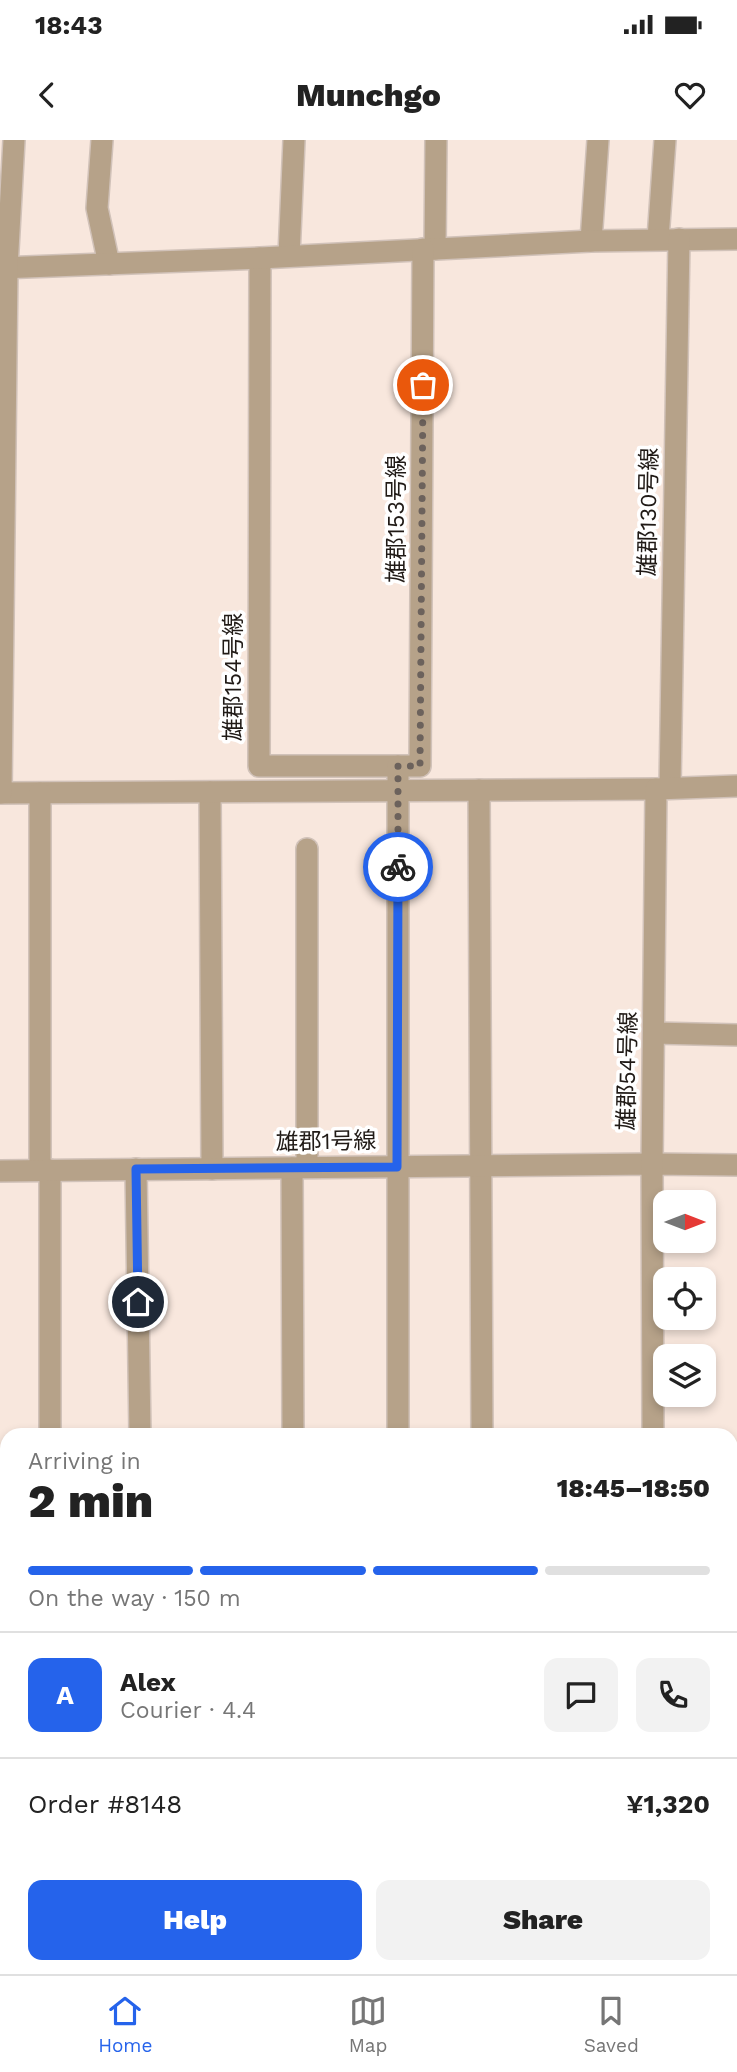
<!DOCTYPE html>
<meta charset="utf-8">
<style>
:root{--surface:#fff;--page:#f2f2f2;--text:#222;--muted:#767676;--line:#e0e0e0;--accent:#2563eb}
body{margin:0;font-family:"Work Sans","Noto Sans JP",sans-serif;background:var(--page);color:var(--text);height:100vh;display:flex;flex-direction:column;font-size:26px;white-space:nowrap}
*{box-sizing:border-box;margin:0}
p{font-size:23px;color:var(--muted)}
.icon{flex:none;width:38px;height:38px;fill:none;stroke:currentColor;stroke-width:2;stroke-linecap:round;stroke-linejoin:round}
.map{position:relative;flex:1;overflow:hidden}
.drawer{position:absolute;left:0px;top:1288px;width:738px;height:546px;display:flex;flex-direction:column;background:var(--surface);border-radius:21px 21px 0 0;box-shadow:0 4px 10px #0003}
.drawer>*{flex:none}
.needle{width:46px;rotate:90deg}
.buttons{position:absolute;left:653px;top:1050px;display:grid;gap:14px}
.buttons a{display:grid;place-items:center;width:63px;height:63px;border-radius:14px;background:var(--surface);box-shadow:0 4px 10px #0003;font-size:35px}
.pin{position:absolute;display:grid;place-items:center;width:60px;height:60px;color:#fff;margin:-30px;border:4px solid #fff;border-radius:50%;box-shadow:0 2px 7px #0007}
.courier{position:absolute;display:grid;place-items:center;width:70px;height:70px;margin:-35px;border:5px solid #2563eb;border-radius:50%;background:#fff;color:#222;box-shadow:0 2px 9px #0007}
.overview em{font-style:normal;font-weight:800}
.overview div{display:flex;flex-direction:column-reverse}
.overview{display:flex;align-items:center;justify-content:space-between;height:119px;padding:0 28px}
h1{font-size:46px;font-weight:800;line-height:52px}
.bar{display:grid;grid-template-columns:repeat(4,1fr);gap:10px 7px;align-content:center;height:84px;padding:0 28px}
.bar i{height:9px;border-radius:5px;background:var(--line)}
.bar .current{background:var(--accent)}
.bar p{grid-column:span 4}
.line{display:flex;align-items:center;gap:18px;padding:0 28px;border-top:2px solid var(--line)}
.line div{flex:1}
.round{display:grid;place-items:center;flex:none;width:74px;height:74px;border-radius:14px;background:var(--page)}
.primary-button{display:flex;gap:14px;margin-top:auto;padding:14px 28px}
.primary-button a{flex:1;height:80px;border-radius:14px;background:var(--accent);color:#fff;font-size:28px;font-weight:800;line-height:80px;text-align:center}
.primary-button a+a{background:var(--page);color:var(--text)}
.status{display:flex;justify-content:space-between;align-items:center;height:49px;padding:0 35px;background:var(--surface);direction:ltr}
.status svg{height:19px;fill:currentColor}
header{display:flex;justify-content:space-between;align-items:center;height:91px;padding:0 28px;background:var(--surface);font-size:32px;font-weight:800}
.tabs{display:flex;justify-content:space-around;align-items:center;height:98px;border-top:2px solid var(--line);background:var(--surface);font-size:19px;color:var(--muted)}
.tabs a{display:grid;justify-items:center;gap:4px}
.tabs .current{color:var(--accent)}
.map>svg:first-child{display:block}
.lines{fill:none;stroke-linecap:round;stroke-linejoin:round}
.street-casing{stroke:#d1c2b9;stroke-width:24}
.path{stroke:#948880;stroke-width:4.5;stroke-dasharray:5 3.5;stroke-linecap:butt}
.street{stroke:#b6a289;stroke-width:21}
.done{stroke:#6c625c;stroke-width:7;stroke-dasharray:0 12.6}
.route{stroke:#2563eb;stroke-width:9}
.labels{text-anchor:middle;stroke-width:7;stroke-linejoin:round;paint-order:stroke}
.street-label{font-size:23px;fill:#201a16;stroke:#fff}
</style>
<div class="status"><b>18:43</b><svg viewBox="0 0 49 12"><path d="M0 12V9h3v3zM5 12V6h3v6zM10 12V3h3v9zM15 12V0h3v12zM26 1h20v11H26zM47 4h2v5h-2z"/></svg></div>
<header><svg class="icon" aria-label="back" viewBox="0 0 24 24"><path d="M15 5l-7 7 7 7"/></svg>Munchgo<svg class="icon" aria-label="heart" viewBox="0 0 24 24"><path d="M12 20l-8-8c-3-5 5-10 8-4 3-6 11-1 8 4z"/></svg></header>
<div class="map">
<svg width="737" height="1834" viewBox="0 0 737 1834">
<rect width="100%" height="100%" fill="#f8e7dd"/>
<g class="lines">
<defs>
<g id="street">
<polyline points="102,0 97,68 109,124"/>
<polyline points="658,99 665,0"/>
<polyline points="591,101 598,0"/>
<polyline points="435,109 436,0"/>
<polyline points="289,116 294,0"/>
<polyline points="260,118 259,626 398,626 398,1295"/>
<polyline points="0,128 260,118 591,101 737,99"/>
<polyline points="398,626 420,626 423,109"/>
<polyline points="670,647 679,99"/>
<polyline points="479,650 482,1295"/>
<polyline points="210,652 212,1029"/>
<polyline points="0,653 656,649"/>
<polyline points="1,653 7,128 14,0"/>
<polyline points="40,653 40,1030"/>
<polyline points="654,893 737,895"/>
<polyline points="307,1027 307,709"/>
<polyline points="292,1028 293,1295"/>
<polyline points="136,1029 140,1295"/>
<polyline points="50,1030 50,1295"/>
<polyline points="0,1031 652,1024 737,1025"/>
<polyline points="653,1295 652,1024 656,649 737,646"/>
<polyline points="0,1776 7,1776"/>
<polyline points="732,1777 737,1777"/>
<polyline points="657,1827 657,1834"/>
</g>
</defs>
<use href="#street" class="street-casing"/>
<g class="path">
<polyline points="0,1407 7,1407"/>
<polyline points="732,1410 737,1409"/>
</g>
<use href="#street" class="street"/>
</g>
<g class="lines">
<polyline class="done" points="398,727 398,626 420,626 423,245"/>
<polyline class="route" points="138,1162 136,1029 397,1027 398,727"/>
</g>
<g class="labels">
<g class="street-label">
<text transform="translate(648 372) rotate(-89)" y="8">雄郡130号線</text>
<text transform="translate(396 379) rotate(-90)" y="8">雄郡153号線</text>
<text transform="translate(233 537) rotate(-90)" y="8">雄郡154号線</text>
<text transform="translate(627 931) rotate(-89)" y="8">雄郡54号線</text>
<text transform="translate(326 1001) rotate(-1)" y="8">雄郡1号線</text>
</g>
</g>
</svg>
<div class="buttons">
<a><svg class="needle" viewBox="-14 -14 28 28"><path d="M0-13l5 13h-10z" fill="#e53935"/><path d="M0 13l5-13h-10z" fill="#767676"/></svg></a>
<a><svg class="icon" aria-label="locate" viewBox="0 0 24 24"><circle cx="12" cy="12" r="6"/><path d="M12 2v4M12 18v4M2 12h4M18 12h4"/></svg></a>
<a><svg class="icon" aria-label="layers" viewBox="0 0 24 24"><path d="M12 4l9 5-9 5-9-5zM3 14l9 5 9-5"/></svg></a>
</div>
<div class="pin" style="left:423px;top:245px;background:#ea580c"><svg class="icon" aria-label="bag" viewBox="0 0 24 24"><path d="M5 8h14l-1 12H6zM9 8a3 3 0 0 1 6 0"/></svg></div>
<div class="pin" style="left:138px;top:1162px;background:#1f2937"><svg class="icon" aria-label="home" viewBox="0 0 24 24"><path d="M3 11l9-7 9 7M6 9v11h12V9"/></svg></div>
<div class="courier" style="left:398px;top:727px"><svg class="icon" aria-label="bike" viewBox="0 0 24 24"><circle cx="6" cy="16" r="4"/><circle cx="18" cy="16" r="4"/><path d="M6 16l4-8h5l3 8M10 8l3 8H6M13 5h3"/></svg></div>
<section class="drawer">
<div class="overview"><div><h1>2 min</h1><p>Arriving in</p></div><em>18:45–18:50</em></div>
<div class="bar"><i class="current"></i><i class="current"></i><i class="current"></i><i></i><p>On the way · 150 m</p></div>
<div class="line" style="height:126px"><b class="round" style="background:var(--accent);color:#fff">A</b><div><b>Alex</b><p>Courier · 4.4</p></div><a class="round"><svg class="icon" aria-label="chat" viewBox="0 0 24 24"><path d="M4 5h16v11H9l-5 4z"/></svg></a><a class="round"><svg class="icon" aria-label="phone" viewBox="0 0 24 24"><path d="M5 4h4l2 5-3 2q2 4 5 5l2-3 5 2v4C11 20 4 13 5 4z"/></svg></a></div>
<div class="line" style="height:91px"><div>Order #8148</div><b>¥1,320</b></div>
<div class="primary-button"><a>Help</a><a>Share</a></div>
</section>
</div>
<nav class="tabs">
<a class="current"><svg class="icon" aria-label="home" viewBox="0 0 24 24"><path d="M3 11l9-7 9 7M6 9v11h12V9"/></svg>Home</a>
<a><svg class="icon" aria-label="map" viewBox="0 0 24 24"><path d="M3 6l6-2 6 2 6-2v14l-6 2-6-2-6 2zM9 4v14M15 6v14"/></svg>Map</a>
<a><svg class="icon" aria-label="saved" viewBox="0 0 24 24"><path d="M7 4h10v16l-5-4-5 4z"/></svg>Saved</a>
</nav>
